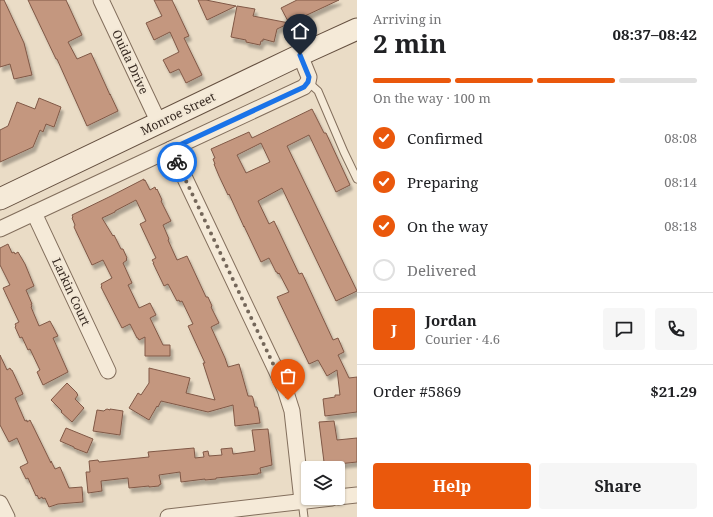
<!DOCTYPE html>
<meta charset="utf-8">
<style>
:root{--surface:#fff;--page:#f6f6f6;--text:#202124;--muted:#757577;--line:#e0e0e0;--accent:#ea580c}
body{margin:0;font-family:"Noto Serif",serif;background:var(--page);color:var(--text);height:100vh;display:flex;flex-direction:column;font-size:15px;white-space:nowrap}
*{box-sizing:border-box;margin:0}
p{font-size:13px;color:var(--muted)}
.icon{flex:none;width:22px;height:22px;fill:none;stroke:currentColor;stroke-width:2;stroke-linecap:round;stroke-linejoin:round}
.map{position:relative;flex:1;overflow:hidden}
.sheet{display:flex;flex-direction:column;background:var(--surface);width:356px}
.sheet>*{flex:none}
.fabs{position:absolute;left:301px;top:461px;display:grid;gap:8px}
.fabs a{display:grid;place-items:center;width:44px;height:44px;border-radius:4px;background:var(--surface);box-shadow:0 1px 3px #0004;font-size:20px}
.pin{position:absolute;display:grid;place-items:center;width:34px;height:34px;color:#fff;margin:-41px -17px;border-radius:50% 50% 50% 0;rotate:-45deg;box-shadow:0 0 4px #0007}
.pin .icon{rotate:45deg}
.courier{position:absolute;display:grid;place-items:center;width:40px;height:40px;margin:-20px;border:3px solid #1a73e8;border-radius:50%;background:#fff;color:#222;box-shadow:0 1px 5px #0007}
.head em{font-style:normal;font-weight:700}
.head div{display:flex;flex-direction:column-reverse}
.head{display:flex;align-items:center;justify-content:space-between;height:68px;padding:0 16px}
h1{font-size:26px;font-weight:700;line-height:30px}
.bar{display:grid;grid-template-columns:repeat(4,1fr);gap:6px 4px;align-content:center;height:48px;padding:0 16px}
.bar i{height:5px;border-radius:3px;background:var(--line)}
.bar .active{background:var(--accent)}
.bar p{grid-column:span 4}
.line{display:flex;align-items:center;gap:10px;padding:0 16px;border-top:1px solid var(--line)}
.line div{flex:1}
.round{display:grid;place-items:center;flex:none;width:42px;height:42px;border-radius:4px;background:var(--page)}
ol{padding:0 16px;list-style:none}
li{display:flex;align-items:center;gap:12px;height:44px}
li p{margin-inline-start:auto}
li .icon{padding:4px;border-radius:50%;background:var(--accent);color:#fff;stroke-width:4}
li:last-child{color:var(--muted)}
li i{width:22px;height:22px;border:2px solid var(--line);border-radius:50%}
.primary-button{display:flex;gap:8px;margin-top:auto;padding:8px 16px}
.primary-button a{flex:1;height:46px;border-radius:4px;background:var(--accent);color:#fff;font-size:16px;font-weight:700;line-height:46px;text-align:center}
.primary-button a+a{background:var(--page);color:var(--text)}
main{display:flex;flex:1;min-height:0}
.map>svg:first-child{display:block}
.building{fill:#c4977f;stroke:#805846;fill-rule:evenodd;filter:url(#shadow)}
.lines{fill:none;stroke-linecap:round;stroke-linejoin:round}
.lane-casing{stroke:#836f5d;stroke-width:9}
.street-casing{stroke:#836f5d;stroke-width:17}
.secondary-casing{stroke:#655040;stroke-width:23}
.lane{stroke:#f5ead8;stroke-width:7}
.street{stroke:#f5ead8;stroke-width:15}
.secondary{stroke:#f5ead8;stroke-width:21}
.done{stroke:#74675a;stroke-width:4;stroke-dasharray:0 7.2}
.route{stroke:#1a73e8;stroke-width:5}
.labels{text-anchor:middle;stroke-width:4;stroke-linejoin:round;paint-order:stroke}
.street-label{font-size:12px;fill:#352820;stroke:#f2e7d5}
</style>
<main>
<div class="map">
<svg width="357" height="517" viewBox="0 0 357 517">
<defs>
<filter id="shadow"><feDropShadow dx="2.5" dy="4.5" stdDeviation="1" flood-color="#0004"/></filter>
</defs>
<rect width="100%" height="100%" fill="#eadcc6"/>
<g class="building">
<polygon points="0,0 4,0 24,43 32,75 14,79 10,64 0,67"/>
<polygon points="28,0 66,0 82,35 68,42 77,59 91,53 110,95 110,94 118,111 87,126 57,59 56,59"/>
<polygon points="154,0 172,0 189,36 184,38 202,75 186,83 179,69 170,73 163,60 179,52 170,32 154,40 146,23 162,16"/>
<polygon points="198,0 206,0 236,6 207,20"/>
<polygon points="297,0 339,0 277,29 274,42 263,39 263,41 261,41 260,45 246,42 246,40 231,37 237,6 255,9 253,16 289,23 281,8"/>
<polygon points="39,98 61,107 54,127 46,124 43,132 40,130 33,147 0,162 0,130 8,126 17,102 35,109"/>
<path d="M 312,109 L 324,133 L 326,133 L 350,185 L 336,192 L 309,135 L 287,146 L 357,291 L 336,301 L 282,188 L 258,201 L 269,224 L 274,221 L 299,274 L 302,273 L 333,340 L 338,338 L 344,352 L 338,355 L 349,378 L 357,377 L 357,412 L 325,416 L 323,399 L 335,397 L 335,395 L 340,395 L 337,370 L 327,376 L 318,360 L 309,364 L 277,297 L 289,292 L 279,273 L 278,274 L 277,272 L 276,272 L 269,258 L 261,262 L 244,226 L 244,227 L 229,194 L 228,195 L 219,176 L 214,164 L 215,164 L 213,159 L 215,158 L 211,149 L 249,132 L 252,138 ZM 261,143 L 270,162 L 246,173 L 237,155 Z"/>
<polygon points="144,179 144,181 145,180 150,190 155,187 156,190 157,189 162,200 161,201 171,221 163,225 169,239 168,240 177,260 187,256 206,297 208,297 212,306 211,307 219,323 211,327 225,358 228,367 239,364 248,396 252,396 253,398 255,407 257,407 258,410 260,423 235,426 233,405 208,412 161,401 158,407 157,406 149,420 129,408 138,393 141,395 149,383 149,368 190,378 186,393 215,400 203,363 205,363 188,326 193,324 182,301 180,302 179,300 177,301 168,284 164,286 153,263 154,263 152,260 156,258 140,224 146,221 136,200 115,211 115,212 102,218 113,236 114,235 121,249 123,249 127,258 126,259 127,260 123,263 132,283 128,285 139,308 150,303 156,315 150,318 163,345 170,345 170,356 145,356 145,337 139,340 138,338 137,338 130,324 122,328 101,287 102,286 101,284 112,278 103,260 92,265 74,227 75,225 72,218 73,217 72,215 111,196"/>
<polygon points="8,244 12,253 14,252 15,254 18,252 25,264 34,286 26,290 32,304 31,304 32,306 31,307 39,326 50,321 58,336 53,338 68,372 43,385 37,372 40,370 30,349 28,350 22,337 20,338 15,327 16,326 15,324 19,322 3,288 10,285 0,265 0,248"/>
<polygon points="0,355 7,370 10,368 11,370 12,370 23,394 15,398 25,421 27,420 27,422 30,420 51,463 51,461 55,469 60,467 69,488 82,487 83,502 58,504 49,507 45,498 43,499 42,497 39,499 37,495 36,496 28,478 26,479 20,467 28,463 17,438 9,442 0,425"/>
<polygon points="67,383 77,393 77,394 78,395 75,399 84,408 72,422 61,412 62,411 51,400"/>
<polygon points="107,409 110,410 110,409 123,411 120,435 93,431 97,410 104,411 105,410"/>
<polygon points="334,421 337,440 357,438 357,462 338,464 336,464 335,462 325,463 325,462 324,462 319,422"/>
<polygon points="66,428 93,439 87,453 74,448 74,447 60,441"/>
<polygon points="268,429 272,465 260,468 261,473 258,473 258,474 216,478 216,479 205,480 205,479 181,482 180,472 159,475 161,484 159,485 159,486 149,487 149,486 129,488 128,478 101,481 102,491 88,493 86,472 90,472 89,461 98,460 99,462 149,457 148,452 194,448 195,458 204,457 203,452 208,451 209,456 222,455 221,449 232,448 233,454 255,451 252,430"/>
</g>
<g class="lines">
<defs>
<g id="lane">
<polyline points="308,82 318,91 344,152 357,179"/>
<polyline points="302,501 304,517"/>
</g>
<g id="street">
<polyline points="101,0 159,123"/>
<polyline points="171,149 285,389 292,411 302,501"/>
<polyline points="34,213 108,371"/>
<polyline points="0,229 171,149 304,87 308,82 309,77 300,55"/>
<polyline points="338,497 357,495"/>
<polyline points="0,503 7,517"/>
<polyline points="168,517 332,498"/>
</g>
<polyline id="secondary" points="0,199 300,55 357,29"/>
</defs>
<use href="#lane" class="lane-casing"/>
<use href="#street" class="street-casing"/>
<use href="#secondary" class="secondary-casing"/>
<use href="#lane" class="lane"/>
<use href="#street" class="street"/>
<use href="#secondary" class="secondary"/>
</g>
<g class="lines">
<polyline class="done" points="177,162 285,389 288,400"/>
<polyline class="route" points="177,162 171,149 304,87 308,82 309,77 300,55"/>
</g>
<g class="labels">
<g class="street-label">
<text transform="translate(130 62) rotate(65)" y="4">Ouida Drive</text>
<text transform="translate(178 114) rotate(-26)" y="4">Monroe Street</text>
<text transform="translate(71 292) rotate(65)" y="4">Larkin Court</text>
</g>
</g>
</svg>
<div class="fabs">
<a><svg class="icon" aria-label="layers" viewBox="0 0 24 24"><path d="M12 4l9 5-9 5-9-5zM3 14l9 5 9-5"/></svg></a>
</div>
<div class="pin" style="left:288px;top:400px;background:#ea580c"><svg class="icon" aria-label="bag" viewBox="0 0 24 24"><path d="M5 8h14l-1 12H6zM9 8a3 3 0 0 1 6 0"/></svg></div>
<div class="pin" style="left:300px;top:55px;background:#1f2937"><svg class="icon" aria-label="home" viewBox="0 0 24 24"><path d="M3 11l9-7 9 7M6 9v11h12V9"/></svg></div>
<div class="courier" style="left:177px;top:162px"><svg class="icon" aria-label="bike" viewBox="0 0 24 24"><circle cx="6" cy="16" r="4"/><circle cx="18" cy="16" r="4"/><path d="M6 16l4-8h5l3 8M10 8l3 8H6M13 5h3"/></svg></div>
</div>
<section class="sheet">
<div class="head"><div><h1>2 min</h1><p>Arriving in</p></div><em>08:37–08:42</em></div>
<div class="bar"><i class="active"></i><i class="active"></i><i class="active"></i><i></i><p>On the way · 100 m</p></div>
<ol>
<li><svg class="icon" aria-label="check" viewBox="0 0 24 24"><path d="M5 12l5 5 9-10"/></svg>Confirmed<p>08:08</p></li>
<li><svg class="icon" aria-label="check" viewBox="0 0 24 24"><path d="M5 12l5 5 9-10"/></svg>Preparing<p>08:14</p></li>
<li><svg class="icon" aria-label="check" viewBox="0 0 24 24"><path d="M5 12l5 5 9-10"/></svg>On the way<p>08:18</p></li>
<li><i></i>Delivered</li>
</ol>
<div class="line" style="height:72px"><b class="round" style="background:var(--accent);color:#fff">J</b><div><b>Jordan</b><p>Courier · 4.6</p></div><a class="round"><svg class="icon" aria-label="chat" viewBox="0 0 24 24"><path d="M4 5h16v11H9l-5 4z"/></svg></a><a class="round"><svg class="icon" aria-label="phone" viewBox="0 0 24 24"><path d="M5 4h4l2 5-3 2q2 4 5 5l2-3 5 2v4C11 20 4 13 5 4z"/></svg></a></div>
<div class="line" style="height:52px"><div>Order #5869</div><b>$21.29</b></div>
<div class="primary-button"><a>Help</a><a>Share</a></div>
</section>
</main>
